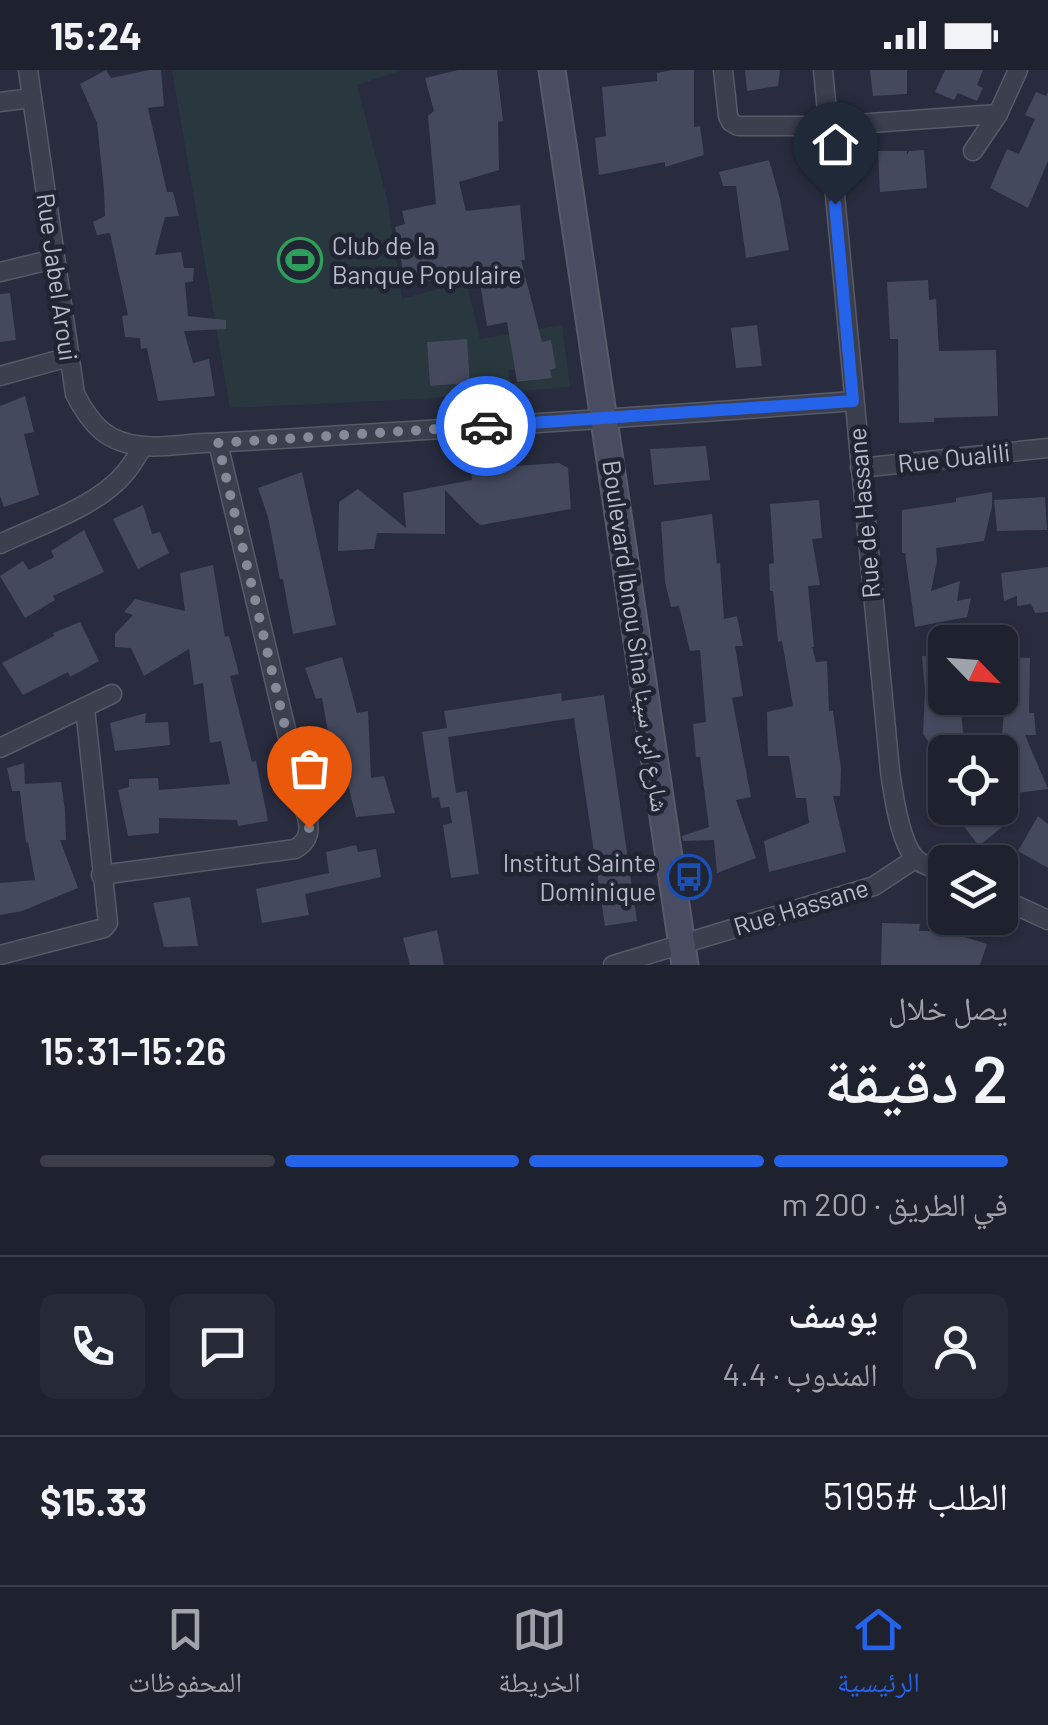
<!DOCTYPE html>
<html lang="ar">
<meta charset="utf-8">
<style>
:root{--surface:#1e212e;--page:#262936;--text:#f1f3f6;--muted:#a1a3aa;--line:#3c3e4a;--accent:#2563eb}
body{margin:0;font-family:Barlow,"Noto Naskh Arabic",sans-serif;background:var(--page);color:var(--text);direction:rtl;height:100vh;display:flex;flex-direction:column;font-size:38px;white-space:nowrap}
*{box-sizing:border-box;margin:0}
p{font-size:32px;color:var(--muted)}
.icon{flex:none;width:55px;height:55px;fill:none;stroke:currentColor;stroke-width:2;stroke-linecap:round;stroke-linejoin:round}
.map{position:relative;height:895px;overflow:hidden;direction:ltr}
.side{display:flex;flex-direction:column;background:var(--surface);flex:1}
.side>*{flex:none}
.needle{width:65px;rotate:115deg}
.tools{position:absolute;left:928px;top:555px;display:grid;gap:20px}
.tools a{display:grid;place-items:center;width:90px;height:90px;border-radius:15px;background:var(--surface);box-shadow:0 2px 8px #0004,0 0 0 2px var(--line);font-size:50px}
.pin{position:absolute;display:grid;place-items:center;width:85px;height:85px;color:#fff;margin:-102px -42px;border-radius:50% 50% 50% 0;rotate:-45deg;box-shadow:0 0 10px #0007}
.pin .icon{rotate:45deg}
.courier{position:absolute;display:grid;place-items:center;width:100px;height:100px;margin:-50px;border:8px solid #2563eb;border-radius:50%;background:#fff;color:#222;box-shadow:0 2px 12px #0007}
.overview em{font-style:normal;font-weight:600}
.overview div{display:flex;flex-direction:column-reverse}
.overview{display:flex;align-items:center;justify-content:space-between;height:170px;padding:0 40px}
h1{font-size:65px;font-weight:600;line-height:75px}
.bar{display:grid;grid-template-columns:repeat(4,1fr);gap:15px 10px;align-content:center;height:120px;padding:0 40px}
.bar i{height:12px;border-radius:8px;background:var(--line)}
.bar .active{background:var(--accent)}
.bar p{grid-column:span 4}
.line{display:flex;align-items:center;gap:25px;padding:0 40px;border-top:2px solid var(--line)}
.line div{flex:1}
.round{display:grid;place-items:center;flex:none;width:105px;height:105px;border-radius:15px;background:var(--page)}
.status{display:flex;justify-content:space-between;align-items:center;height:70px;padding:0 50px;background:var(--surface);direction:ltr}
.status svg{height:28px;fill:currentColor}
.tab-bar{display:flex;justify-content:space-around;align-items:center;height:140px;border-top:2px solid var(--line);background:var(--surface);font-size:28px;color:var(--muted)}
.tab-bar a{display:grid;justify-items:center;gap:5px}
.tab-bar .active{color:var(--accent)}
.map>svg:first-child{display:block}
.green{fill:#29383f;fill-rule:evenodd}
.building{fill:#44495d}
.lines{fill:none;stroke-linecap:round;stroke-linejoin:round}
.street-casing{stroke:#565a69;stroke-width:21}
.secondary-casing{stroke:#565a69;stroke-width:29}
.street{stroke:#3b3f4e;stroke-width:18}
.secondary{stroke:#4a4d61;stroke-width:25}
.done{stroke:#868998;stroke-width:10;stroke-dasharray:0 18}
.route{stroke:#2563eb;stroke-width:12}
.labels{text-anchor:middle;stroke-width:9;stroke-linejoin:round;paint-order:stroke}
.poi-label{font-size:25px;fill:#b8bbc9;stroke:#202433;text-anchor:start}
.street-label{font-size:25px;fill:#b8bbc9;stroke:#202433}
</style>
<div class="status"><b>15:24</b><svg viewBox="0 0 49 12"><path d="M0 12V9h3v3zM5 12V6h3v6zM10 12V3h3v9zM15 12V0h3v12zM26 1h20v11H26zM47 4h2v5h-2z"/></svg></div>
<div class="map">
<svg width="1048" height="895" viewBox="0 0 1048 895">
<rect width="100%" height="100%" fill="#282c3e"/>
<path class="green" d="M 172,0 L 403,0 L 357,15 L 388,133 L 402,229 L 466,211 L 480,269 L 562,255 L 570,317 L 418,329 L 230,338 ZM 467,269 L 470,313 L 430,316 L 427,272 ZM 551,271 L 556,298 L 550,299 L 551,308 L 511,314 L 508,301 L 515,299 L 511,277 Z"/>
<g class="building">
<polygon points="106,0 111,8 150,0 161,0 164,36 148,38 167,122 173,122 179,146 165,147 155,185 181,182 184,198 194,198 193,211 185,213 188,246 226,250 226,259 184,261 193,293 209,289 215,326 158,331 147,278 141,279 140,268 125,267 122,246 128,245 110,163 97,165 93,152 105,146 104,120 97,53 80,14"/>
<polygon points="458,0 497,0 503,51 498,52 499,100 459,112 466,141 520,135 525,190 521,190 542,272 551,270 556,298 550,300 552,308 517,312 507,252 487,256 478,200 406,216 395,157 405,154 402,141 436,134 428,46 434,41 425,8"/>
<polygon points="672,0 694,0 694,57 700,56 704,85 665,97 665,92 599,105 595,68 606,66 602,17 657,11 657,3"/>
<polygon points="745,0 780,0 778,16 747,21"/>
<polygon points="870,0 907,0 907,24 873,26"/>
<polygon points="945,0 983,0 977,15 983,18 977,31 958,23 954,30 935,22"/>
<polygon points="1048,21 1048,91 1028,138 990,118 1007,79 1019,84 1035,49 1025,45 1036,22 1046,26"/>
<polygon points="924,80 927,118 880,122 878,81 907,81 907,85 909,81"/>
<polygon points="769,90 780,129 789,180 746,188 736,116 723,116 719,102"/>
<polygon points="928,210 929,230 936,229 939,281 996,280 998,346 934,348 934,352 899,353 898,269 890,269 887,212"/>
<polygon points="10,223 16,270 0,272 0,224"/>
<polygon points="757,255 762,296 736,298 731,258"/>
<polygon points="467,269 470,313 430,316 427,272"/>
<polygon points="25,326 34,362 24,364 39,425 4,437 0,426 0,336"/>
<polygon points="706,376 710,410 654,415 650,379"/>
<polygon points="559,393 568,398 571,439 481,455 476,452 445,420 445,464 377,463 374,479 338,481 339,432 358,419 406,458 403,423 472,410 471,399"/>
<polygon points="302,402 336,555 293,564 283,509 280,509 268,447 258,418"/>
<polygon points="992,422 992,436 984,471 936,478 937,491 931,521 960,511 957,531 971,528 967,547 915,557 905,483 902,483 902,440 956,432 956,428"/>
<polygon points="1045,427 1047,460 997,461 994,430"/>
<polygon points="819,430 822,468 812,469 820,515 808,516 814,577 812,577 816,592 827,591 829,641 833,641 841,699 840,726 833,726 846,782 769,802 764,771 809,753 806,728 796,728 789,686 768,686 767,642 793,636 782,571 778,572 773,521 770,521 769,494 774,493 770,434"/>
<polygon points="143,435 152,464 160,462 169,483 138,499 113,449"/>
<polygon points="712,444 717,494 720,493 724,549 737,546 743,576 735,576 743,626 732,628 751,727 736,730 756,788 717,803 714,770 683,771 682,766 709,757 700,687 696,687 693,654 706,652 700,580 690,581 679,536 671,537 665,512 661,452"/>
<polygon points="84,460 104,502 53,526 55,530 25,548 0,506 23,491 29,500 54,487 51,481"/>
<polygon points="213,495 225,567 229,566 239,604 230,606 252,692 256,691 268,751 238,756 237,750 159,748 159,763 128,766 118,720 129,717 129,709 158,708 159,720 230,714 221,671 210,673 203,613 194,615 189,579 144,606 131,578 115,577 115,564 133,545 124,542 135,529 185,541 180,503"/>
<polygon points="1048,497 1048,542 1035,543 1031,534 1017,536 1017,526 1004,531 1001,503"/>
<polygon points="80,552 99,591 70,607 68,602 23,625 2,593 54,566 53,563"/>
<polygon points="922,586 945,587 945,643 961,640 964,672 931,675 923,664 925,621"/>
<polygon points="342,587 357,643 368,641 371,708 384,706 395,743 356,747 342,690 319,698 315,676 330,673 322,628 316,629 305,598"/>
<polygon points="1000,587 1030,588 1029,643 1034,643 1036,665 1025,665 1048,719 1000,725 1000,681 1007,618 1000,618"/>
<polygon points="561,623 562,631 604,625 637,851 605,856 574,648 448,667 456,723 467,721 479,804 451,808 443,755 452,753 449,737 441,738 439,727 432,728 422,662 447,658 444,641"/>
<polygon points="146,643 145,653 168,652 170,675 115,681 110,653"/>
<polygon points="24,693 25,714 61,712 65,740 66,770 60,770 78,818 22,841 0,845 0,813 35,810 28,772 26,773 20,721 12,721 7,698"/>
<polygon points="950,738 1000,738 1008,752 979,776"/>
<polygon points="1038,746 1048,754 1048,798 1018,781"/>
<polygon points="356,775 358,782 376,779 381,807 305,824 309,845 262,853 256,819 329,803 326,782"/>
<polygon points="190,827 198,876 164,877 153,833"/>
<polygon points="882,853 920,854 919,861 945,861 987,874 980,895 881,895"/>
<polygon points="437,860 444,895 410,895 403,868"/>
</g>
<g class="lines">
<defs>
<g id="street">
<path d="M 28,0 L 75,324 C 91,355 107,373 143,376 C 162,378 184,374 204,373 C 256,371 309,367 362,364 C 526,354 690,344 853,331"/>
<polyline points="723,0 728,46 731,52 738,56 828,56 998,44"/>
<path d="M 823,0 L 890,701 C 893,723 900,772 915,788 C 921,795 937,799 945,803"/>
<polyline points="0,32 32,28"/>
<polyline points="973,81 998,44 1018,0"/>
<polyline points="0,202 54,189"/>
<polyline points="0,306 69,287"/>
<polyline points="860,398 1048,378"/>
<path d="M 0,474 C 39,455 97,437 125,403 C 132,395 137,385 143,377"/>
<polyline points="0,678 112,624"/>
<path d="M 101,805 L 295,779 C 306,773 310,764 308,752 L 218,373"/>
<polyline points="1000,828 1048,850"/>
<polyline points="0,885 104,858 108,853 85,638"/>
<polyline points="613,895 874,816 915,789"/>
</g>
<polyline id="secondary" points="552,0 685,895"/>
</defs>
<use href="#street" class="street-casing"/>
<use href="#secondary" class="secondary-casing"/>
<use href="#street" class="street"/>
<use href="#secondary" class="secondary"/>
</g>
<g class="lines">
<polyline class="done" points="309,758 218,373 486,356"/>
<polyline class="route" points="486,356 853,331 835,134"/>
</g>
<defs>
<symbol id="stadium-ring" viewBox="-11 -11 22 22"><circle r="9.5" fill="#202433" stroke="#2e9e5b" stroke-width="1.5"/><path d="M0-5a6.5 5 0 1 0 0 10a6.5 5 0 1 0 0-10ZM-3.5-1.8h7v3.6h-7Z" fill="#2e9e5b"/></symbol>
<symbol id="bus-ring" viewBox="-11 -11 22 22"><circle r="9.5" fill="#202433" stroke="#1a4fb4" stroke-width="1.5"/><path d="M-5-6H5V4H4V6H2V4H-2V6H-4V4H-5ZM-3.5-4V0h7V-4ZM-3.5 1.2v1.5H-2V1.2ZM2 1.2v1.5H3.5V1.2Z" fill="#1a4fb4"/></symbol>
</defs>
<g fill-rule="evenodd">
<use href="#stadium-ring" x="275" y="165" width="50" height="50"/>
<use href="#bus-ring" x="664" y="782" width="50" height="50"/>
</g>
<g class="labels">
<g class="poi-label">
<text x="332" y="185">Club de la<tspan x="332" dy="29">Banque Populaire</tspan></text>
<text x="656" y="802" text-anchor="end">Institut Sainte<tspan x="656" dy="29">Dominique</tspan></text>
</g>
<g class="street-label">
<text transform="translate(57 207) rotate(82)" y="9">Rue Jabel Aroui</text>
<text transform="translate(954 388) rotate(-6)" y="9">Rue Oualili</text>
<text transform="translate(864 443) rotate(-95)" y="9">Rue de Hassane</text>
<text transform="translate(636 566) rotate(82)" y="9">Boulevard Ibnou Sina شارع ابن سينا</text>
<text transform="translate(801 837) rotate(-17)" y="9">Rue Hassane</text>
</g>
</g>
</svg>
<div class="tools">
<a><svg class="needle" viewBox="-14 -14 28 28"><path d="M0-13l5 13h-10z" fill="#e53935"/><path d="M0 13l5-13h-10z" fill="#a1a3aa"/></svg></a>
<a><svg class="icon" aria-label="locate" viewBox="0 0 24 24"><circle cx="12" cy="12" r="6"/><path d="M12 2v4M12 18v4M2 12h4M18 12h4"/></svg></a>
<a><svg class="icon" aria-label="layers" viewBox="0 0 24 24"><path d="M12 4l9 5-9 5-9-5zM3 14l9 5 9-5"/></svg></a>
</div>
<div class="pin" style="left:309px;top:758px;background:#ea580c"><svg class="icon" aria-label="bag" viewBox="0 0 24 24"><path d="M5 8h14l-1 12H6zM9 8a3 3 0 0 1 6 0"/></svg></div>
<div class="pin" style="left:835px;top:134px;background:#1f2937"><svg class="icon" aria-label="home" viewBox="0 0 24 24"><path d="M3 11l9-7 9 7M6 9v11h12V9"/></svg></div>
<div class="courier" style="left:486px;top:356px"><svg class="icon" aria-label="car" viewBox="0 0 24 24"><path d="M5 17H2v-5l4-1 3-4h7l3 4 3 1v5h-3M9 17h6M6 11h13"/><circle cx="7" cy="17" r="2"/><circle cx="17" cy="17" r="2"/></svg></div>
</div>
<section class="side">
<div class="overview"><div><h1>2 دقيقة</h1><p>يصل خلال</p></div><em>15:26–15:31</em></div>
<div class="bar"><i class="active"></i><i class="active"></i><i class="active"></i><i></i><p>في الطريق · 200 m</p></div>
<div class="line" style="height:180px"><a class="round"><svg class="icon" aria-label="person" viewBox="0 0 24 24"><circle cx="12" cy="8" r="4"/><path d="M4 21q1-7 8-7t8 7"/></svg></a><div><b>يوسف</b><p>المندوب · 4.4</p></div><a class="round"><svg class="icon" aria-label="chat" viewBox="0 0 24 24"><path d="M4 5h16v11H9l-5 4z"/></svg></a><a class="round"><svg class="icon" aria-label="phone" viewBox="0 0 24 24"><path d="M5 4h4l2 5-3 2q2 4 5 5l2-3 5 2v4C11 20 4 13 5 4z"/></svg></a></div>
<div class="line" style="height:130px"><div>الطلب #5195</div><b>$15.33</b></div>
</section>
<nav class="tab-bar">
<a class="active"><svg class="icon" aria-label="home" viewBox="0 0 24 24"><path d="M3 11l9-7 9 7M6 9v11h12V9"/></svg>الرئيسية</a>
<a><svg class="icon" aria-label="map" viewBox="0 0 24 24"><path d="M3 6l6-2 6 2 6-2v14l-6 2-6-2-6 2zM9 4v14M15 6v14"/></svg>الخريطة</a>
<a><svg class="icon" aria-label="saved" viewBox="0 0 24 24"><path d="M7 4h10v16l-5-4-5 4z"/></svg>المحفوظات</a>
</nav>
